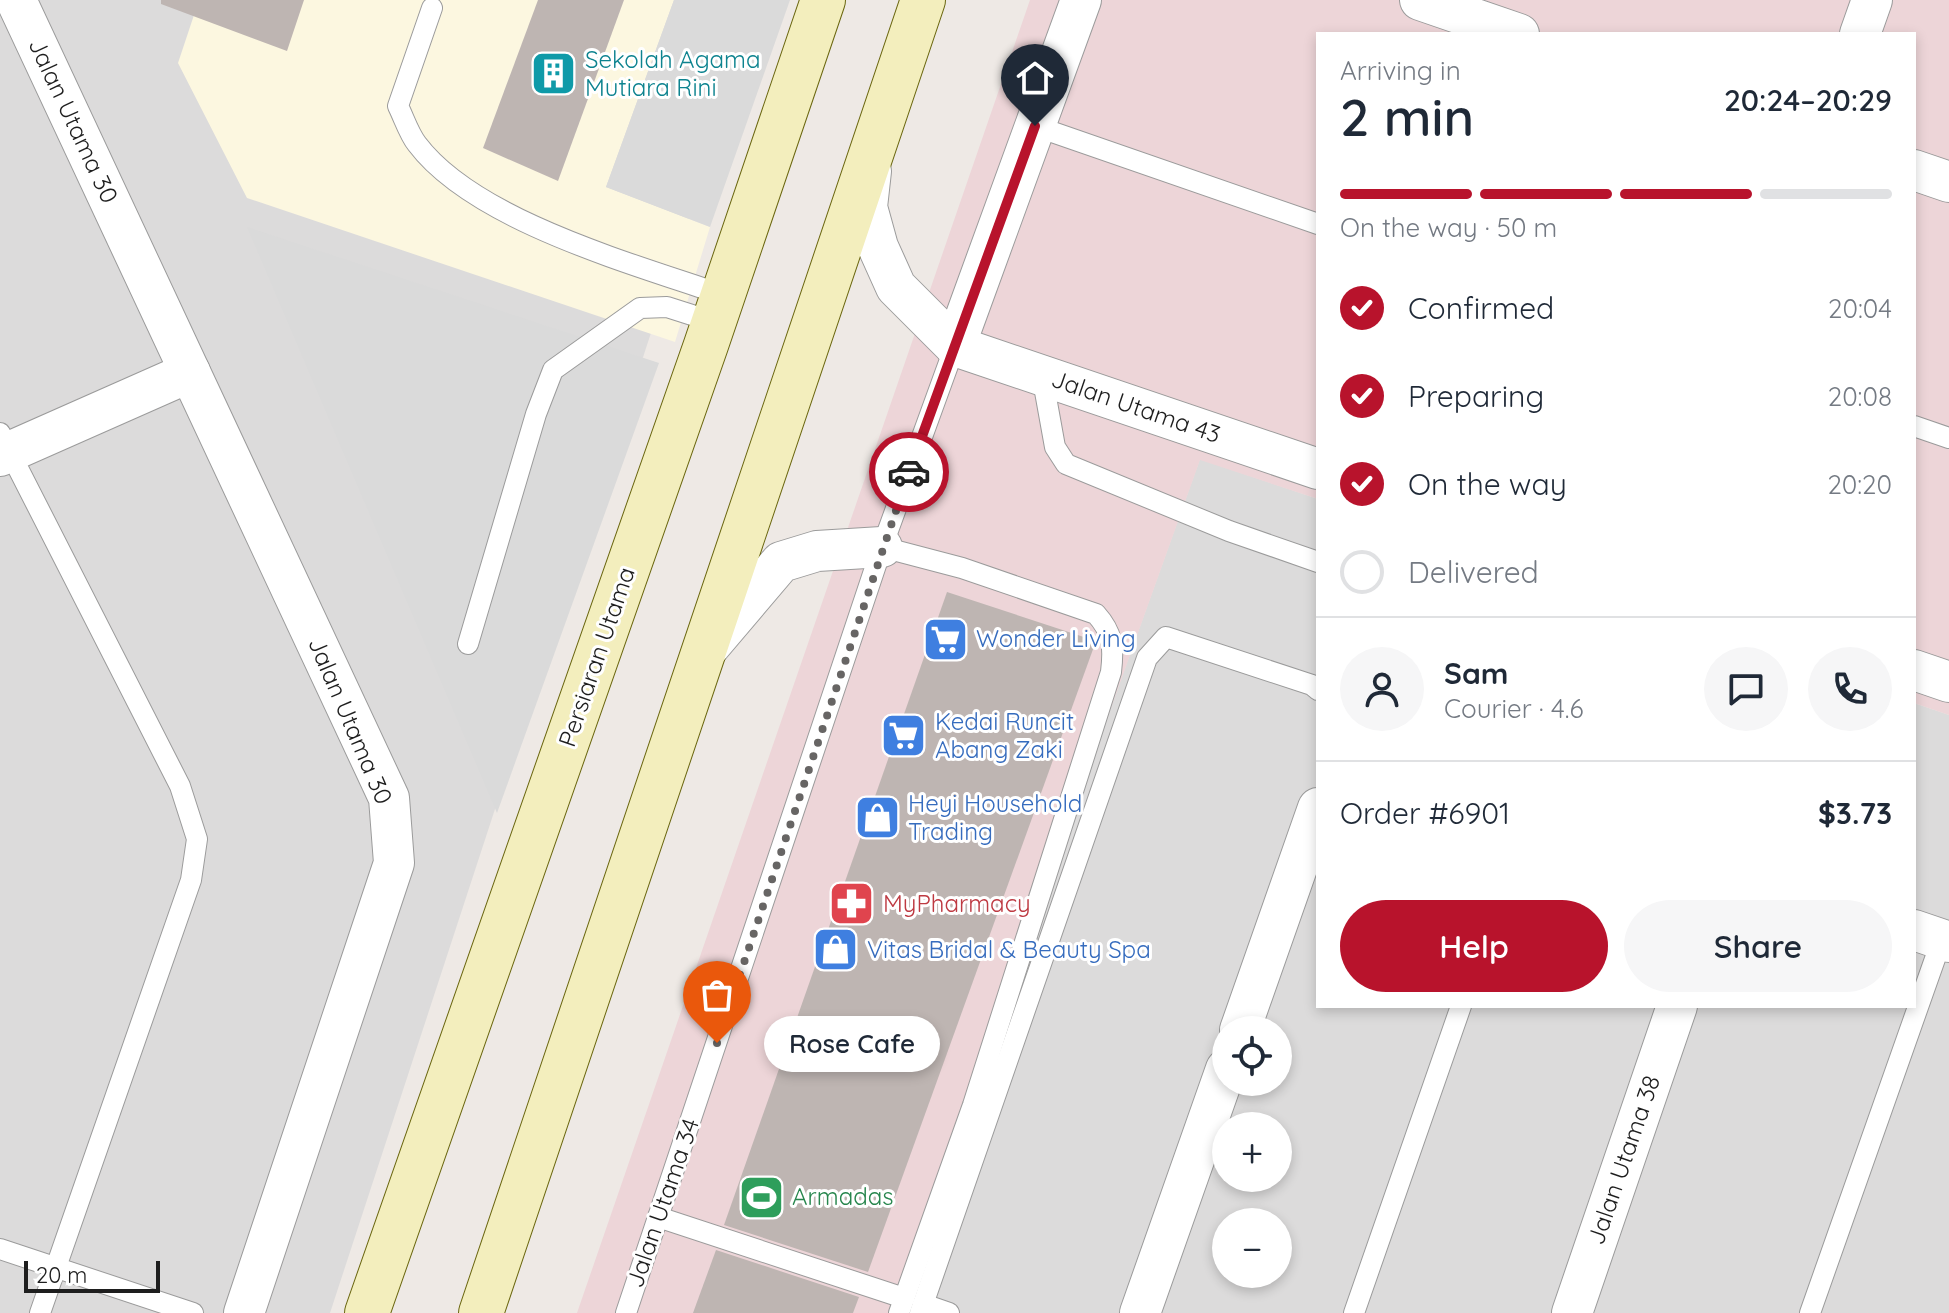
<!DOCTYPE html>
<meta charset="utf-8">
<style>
:root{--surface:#fff;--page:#f6f6f7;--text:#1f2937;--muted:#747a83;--line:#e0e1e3;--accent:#b8132c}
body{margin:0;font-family:Quicksand,sans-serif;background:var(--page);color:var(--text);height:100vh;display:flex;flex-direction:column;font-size:30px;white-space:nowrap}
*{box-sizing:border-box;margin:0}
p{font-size:26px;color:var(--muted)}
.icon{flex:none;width:44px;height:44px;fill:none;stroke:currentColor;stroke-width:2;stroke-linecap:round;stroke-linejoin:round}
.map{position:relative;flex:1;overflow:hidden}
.details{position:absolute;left:1316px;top:32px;width:600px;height:976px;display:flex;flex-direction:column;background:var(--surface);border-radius:0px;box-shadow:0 4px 12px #0003}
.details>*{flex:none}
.controls{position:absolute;left:1212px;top:1016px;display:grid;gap:16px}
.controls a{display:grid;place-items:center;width:80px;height:80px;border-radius:50%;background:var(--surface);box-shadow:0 4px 12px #0003;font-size:40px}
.scale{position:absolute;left:24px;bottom:20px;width:136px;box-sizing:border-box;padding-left:8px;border:4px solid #1e1e1e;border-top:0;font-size:22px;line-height:28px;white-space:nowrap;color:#1e1e1e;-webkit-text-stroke:6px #fff;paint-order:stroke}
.pin{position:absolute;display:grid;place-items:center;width:68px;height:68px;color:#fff;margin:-82px -34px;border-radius:50% 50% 50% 0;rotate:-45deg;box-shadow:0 0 8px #0007}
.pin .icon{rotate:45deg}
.courier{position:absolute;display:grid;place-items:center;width:80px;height:80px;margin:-40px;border:6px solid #b8132c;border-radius:50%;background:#fff;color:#222;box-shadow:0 2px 10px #0007}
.bubble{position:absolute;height:56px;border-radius:28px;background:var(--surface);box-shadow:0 4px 12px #0003;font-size:26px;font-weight:600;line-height:56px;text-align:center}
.headline em{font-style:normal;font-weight:600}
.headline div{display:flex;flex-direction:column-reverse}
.headline{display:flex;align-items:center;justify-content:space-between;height:136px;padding:0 24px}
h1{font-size:52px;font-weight:600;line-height:60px}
.bar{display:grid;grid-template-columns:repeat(4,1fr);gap:12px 8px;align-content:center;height:96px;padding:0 24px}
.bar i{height:10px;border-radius:6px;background:var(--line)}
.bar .active{background:var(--accent)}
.bar p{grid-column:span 4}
.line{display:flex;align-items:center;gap:20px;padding:0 24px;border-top:2px solid var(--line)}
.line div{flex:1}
.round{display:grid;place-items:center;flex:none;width:84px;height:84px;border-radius:42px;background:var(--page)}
ol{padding:0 24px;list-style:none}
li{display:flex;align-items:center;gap:24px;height:88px}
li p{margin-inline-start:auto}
li .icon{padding:8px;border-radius:50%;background:var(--accent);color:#fff;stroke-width:4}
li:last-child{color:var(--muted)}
li i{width:44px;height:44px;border:4px solid var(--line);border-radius:50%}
.primary-button{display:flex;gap:16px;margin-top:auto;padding:16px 24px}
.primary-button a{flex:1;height:92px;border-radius:48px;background:var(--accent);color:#fff;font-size:32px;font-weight:600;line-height:92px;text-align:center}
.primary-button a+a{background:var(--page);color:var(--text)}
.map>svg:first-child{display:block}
.residential{fill:#dcdbdb;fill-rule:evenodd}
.commercial{fill:#edd5d8}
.education{fill:#fcf7e0}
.parking{fill:#dadada}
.building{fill:#beb5b2}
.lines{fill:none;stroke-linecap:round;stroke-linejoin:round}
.lane-casing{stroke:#9b9b9b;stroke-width:22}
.street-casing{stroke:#9b9b9b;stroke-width:42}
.secondary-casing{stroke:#6a660f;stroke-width:46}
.lane{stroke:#fff;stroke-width:20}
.street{stroke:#fff;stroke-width:40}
.secondary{stroke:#f3eebd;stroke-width:44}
.done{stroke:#676564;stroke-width:8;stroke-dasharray:0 14.4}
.route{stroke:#b8132c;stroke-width:10}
.labels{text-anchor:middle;stroke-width:6;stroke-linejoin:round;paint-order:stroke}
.culture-label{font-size:24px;fill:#0d838f;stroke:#fff;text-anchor:start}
.street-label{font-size:24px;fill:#1e1e1e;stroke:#fff}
.shop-label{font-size:24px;fill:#366cbe;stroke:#fff;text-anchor:start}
.health-label{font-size:24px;fill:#be3a42;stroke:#fff;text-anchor:start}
.leisure-label{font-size:24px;fill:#27864d;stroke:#fff;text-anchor:start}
</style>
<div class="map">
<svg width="1949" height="1313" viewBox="0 0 1949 1313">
<rect width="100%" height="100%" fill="#eee9e5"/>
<g class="residential">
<polygon points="0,0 760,0 330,1313 0,1313"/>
<path d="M 1200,459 L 1318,499 L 1318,1006 L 1914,1006 L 1914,703 L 1949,715 L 1949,1313 L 894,1313 ZM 1226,1030 L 1278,1030 L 1278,1082 L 1226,1082 ZM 1226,1126 L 1278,1126 L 1278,1178 L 1226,1178 ZM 1226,1222 L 1278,1222 L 1278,1274 L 1226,1274 Z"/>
</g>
<polygon class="commercial" points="1030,0 1949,0 1949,715 1914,703 1914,34 1318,34 1318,499 1200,460 894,1313 577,1313"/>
<polygon class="education" points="199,0 674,0 606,187 710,227 675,342 247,198 178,63"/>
<g class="parking">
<polygon points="674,0 790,0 710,227 606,187"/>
<polygon points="247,227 659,363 497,813"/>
</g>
<g class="building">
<polygon points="161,0 304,0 287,51 161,4"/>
<polygon points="538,0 624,0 558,181 483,148"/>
<polygon points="947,592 1096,641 868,1272 724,1225"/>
<polygon points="716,1250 859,1297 853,1313 693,1313"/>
</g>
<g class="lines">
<defs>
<g id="lane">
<path d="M 432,8 L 398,106 C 404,118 409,134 417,144 C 475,221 634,264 723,295"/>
<polyline points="1035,126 1318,224"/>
<polyline points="1042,375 1055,447 1066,464 1229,531 1318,562"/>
<polyline points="1914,426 1949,438"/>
<polyline points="0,433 180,786 197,839 191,880 40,1313"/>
<path d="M 882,547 L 962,568 L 1096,614 C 1113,633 1114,647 1111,672 L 973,1105 L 899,1313"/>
<polyline points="468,644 536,414 553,370 640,308 667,307 714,322"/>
<polyline points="658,1217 904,1298"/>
<polyline points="0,1249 193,1313"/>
<polyline points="923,1304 949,1313"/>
<polyline points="626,1313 882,547 955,346"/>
<polyline points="920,1313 1147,658 1166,637 1312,685 1318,690"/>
<polyline points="1354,1313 1461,1006"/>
<polyline points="1810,1313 1942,939"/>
</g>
<g id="street">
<polyline points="16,0 389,798 394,863 244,1313"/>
<polyline points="1420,0 1519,34"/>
<polyline points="1860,34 1872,0"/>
<polyline points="1914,170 1949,182"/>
<polyline points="871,171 867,207 878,247 896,287 955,346 1318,469"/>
<polyline points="955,346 1081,0"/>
<polyline points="0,456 190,372"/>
<polyline points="708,648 781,562 817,551 882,547"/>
<polyline points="1914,670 1949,682"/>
<polyline points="1914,930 1949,942"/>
<polyline points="1240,1030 1318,808"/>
<polyline points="1140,1313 1226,1069"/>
<polyline points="1572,1313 1677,1006"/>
</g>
<g id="secondary">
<polyline points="367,1313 706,345 823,0"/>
<polyline points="481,1313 923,0"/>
</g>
</defs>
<use href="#lane" class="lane-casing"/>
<use href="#street" class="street-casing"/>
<use href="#secondary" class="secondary-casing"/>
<use href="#lane" class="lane"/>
<use href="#street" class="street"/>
<use href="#secondary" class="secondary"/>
</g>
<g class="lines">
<polyline class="done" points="717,1043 909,472"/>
<polyline class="route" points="909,472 1035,126"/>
</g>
<defs>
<symbol id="building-square" viewBox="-11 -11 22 22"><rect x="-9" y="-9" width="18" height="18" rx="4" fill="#0f9aa8" stroke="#fff"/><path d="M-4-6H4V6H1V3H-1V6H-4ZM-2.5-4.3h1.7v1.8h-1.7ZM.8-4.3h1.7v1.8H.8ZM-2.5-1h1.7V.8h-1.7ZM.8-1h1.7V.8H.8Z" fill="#fff"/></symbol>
<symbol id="supermarket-square" viewBox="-11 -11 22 22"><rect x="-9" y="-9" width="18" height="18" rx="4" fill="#3f7fe0" stroke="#fff"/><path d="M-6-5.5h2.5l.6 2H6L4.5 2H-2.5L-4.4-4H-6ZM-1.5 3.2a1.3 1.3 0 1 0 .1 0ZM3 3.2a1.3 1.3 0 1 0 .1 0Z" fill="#fff"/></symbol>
<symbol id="shop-square" viewBox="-11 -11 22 22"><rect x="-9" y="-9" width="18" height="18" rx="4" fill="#3f7fe0" stroke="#fff"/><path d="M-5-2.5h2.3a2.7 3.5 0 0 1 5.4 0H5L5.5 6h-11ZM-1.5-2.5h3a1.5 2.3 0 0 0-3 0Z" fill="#fff"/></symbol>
<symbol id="pharmacy-square" viewBox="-11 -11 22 22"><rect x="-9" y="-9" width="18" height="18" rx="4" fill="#e0444e" stroke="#fff"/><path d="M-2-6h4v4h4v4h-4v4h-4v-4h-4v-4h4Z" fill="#fff"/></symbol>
<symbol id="stadium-square" viewBox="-11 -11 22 22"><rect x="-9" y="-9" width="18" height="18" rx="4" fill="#2e9e5b" stroke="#fff"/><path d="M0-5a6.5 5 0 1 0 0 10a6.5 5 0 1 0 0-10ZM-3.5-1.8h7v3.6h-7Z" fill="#fff"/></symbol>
</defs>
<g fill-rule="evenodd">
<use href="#building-square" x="528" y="48" width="51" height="51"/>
<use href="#supermarket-square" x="920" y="614" width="51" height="51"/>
<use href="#supermarket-square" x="878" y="710" width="51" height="51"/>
<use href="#shop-square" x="852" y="792" width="51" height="51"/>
<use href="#pharmacy-square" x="826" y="878" width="51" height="51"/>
<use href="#shop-square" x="810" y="924" width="51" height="51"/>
<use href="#stadium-square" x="736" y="1172" width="51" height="51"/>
</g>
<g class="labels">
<g class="culture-label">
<text x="585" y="68">Sekolah Agama<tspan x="585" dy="28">Mutiara Rini</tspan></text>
</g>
<g class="street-label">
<text transform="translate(73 121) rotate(65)" y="8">Jalan Utama 30</text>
<text transform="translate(1136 407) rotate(19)" y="8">Jalan Utama 43</text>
<text transform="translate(597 657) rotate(-71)" y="8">Persiaran Utama</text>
<text transform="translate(350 721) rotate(67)" y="8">Jalan Utama 30</text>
<text transform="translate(1624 1160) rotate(-71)" y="8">Jalan Utama 38</text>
<text transform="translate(663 1203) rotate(-71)" y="8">Jalan Utama 34</text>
</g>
<g class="shop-label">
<text x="976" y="647">Wonder Living</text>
<text x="935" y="730">Kedai Runcit<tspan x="935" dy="28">Abang Zaki</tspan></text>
<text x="908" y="812">Heyi Household<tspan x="908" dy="28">Trading</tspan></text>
<text x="867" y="958">Vitas Bridal &amp; Beauty Spa</text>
</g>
<g class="health-label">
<text x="883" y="912">MyPharmacy</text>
</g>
<g class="leisure-label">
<text x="792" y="1205">Armadas</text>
</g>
</g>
</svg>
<div class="controls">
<a><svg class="icon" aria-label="locate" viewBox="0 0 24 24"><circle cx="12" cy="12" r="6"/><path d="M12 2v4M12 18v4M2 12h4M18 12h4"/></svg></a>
<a>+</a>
<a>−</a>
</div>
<div class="scale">20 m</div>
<div class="pin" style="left:717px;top:1043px;background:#ea580c"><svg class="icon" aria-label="bag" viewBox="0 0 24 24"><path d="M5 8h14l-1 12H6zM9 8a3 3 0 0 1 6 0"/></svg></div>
<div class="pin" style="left:1035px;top:126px;background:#1f2937"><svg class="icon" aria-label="home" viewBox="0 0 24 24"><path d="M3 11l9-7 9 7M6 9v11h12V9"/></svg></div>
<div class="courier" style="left:909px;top:472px"><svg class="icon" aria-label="car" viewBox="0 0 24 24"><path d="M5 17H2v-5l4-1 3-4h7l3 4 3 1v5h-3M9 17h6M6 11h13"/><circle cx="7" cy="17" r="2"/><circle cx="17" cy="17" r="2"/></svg></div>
<div class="bubble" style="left:764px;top:1016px;width:176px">Rose Cafe</div>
<section class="details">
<div class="headline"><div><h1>2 min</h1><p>Arriving in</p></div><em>20:24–20:29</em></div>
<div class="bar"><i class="active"></i><i class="active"></i><i class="active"></i><i></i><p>On the way · 50 m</p></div>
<ol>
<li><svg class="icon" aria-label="check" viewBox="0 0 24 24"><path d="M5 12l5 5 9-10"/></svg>Confirmed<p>20:04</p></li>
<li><svg class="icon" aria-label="check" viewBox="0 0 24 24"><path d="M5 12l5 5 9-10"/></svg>Preparing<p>20:08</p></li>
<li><svg class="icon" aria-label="check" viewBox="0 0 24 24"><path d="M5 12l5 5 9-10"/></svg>On the way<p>20:20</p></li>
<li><i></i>Delivered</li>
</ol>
<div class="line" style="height:144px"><a class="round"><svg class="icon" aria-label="person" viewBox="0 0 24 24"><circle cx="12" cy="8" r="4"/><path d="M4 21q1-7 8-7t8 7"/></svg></a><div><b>Sam</b><p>Courier · 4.6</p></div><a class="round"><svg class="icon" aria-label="chat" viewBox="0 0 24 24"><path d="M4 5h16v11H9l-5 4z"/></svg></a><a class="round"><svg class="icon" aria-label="phone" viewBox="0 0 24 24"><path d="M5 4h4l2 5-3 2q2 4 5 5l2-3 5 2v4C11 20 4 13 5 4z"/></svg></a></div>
<div class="line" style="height:104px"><div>Order #6901</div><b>$3.73</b></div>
<div class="primary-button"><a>Help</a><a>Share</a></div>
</section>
</div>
